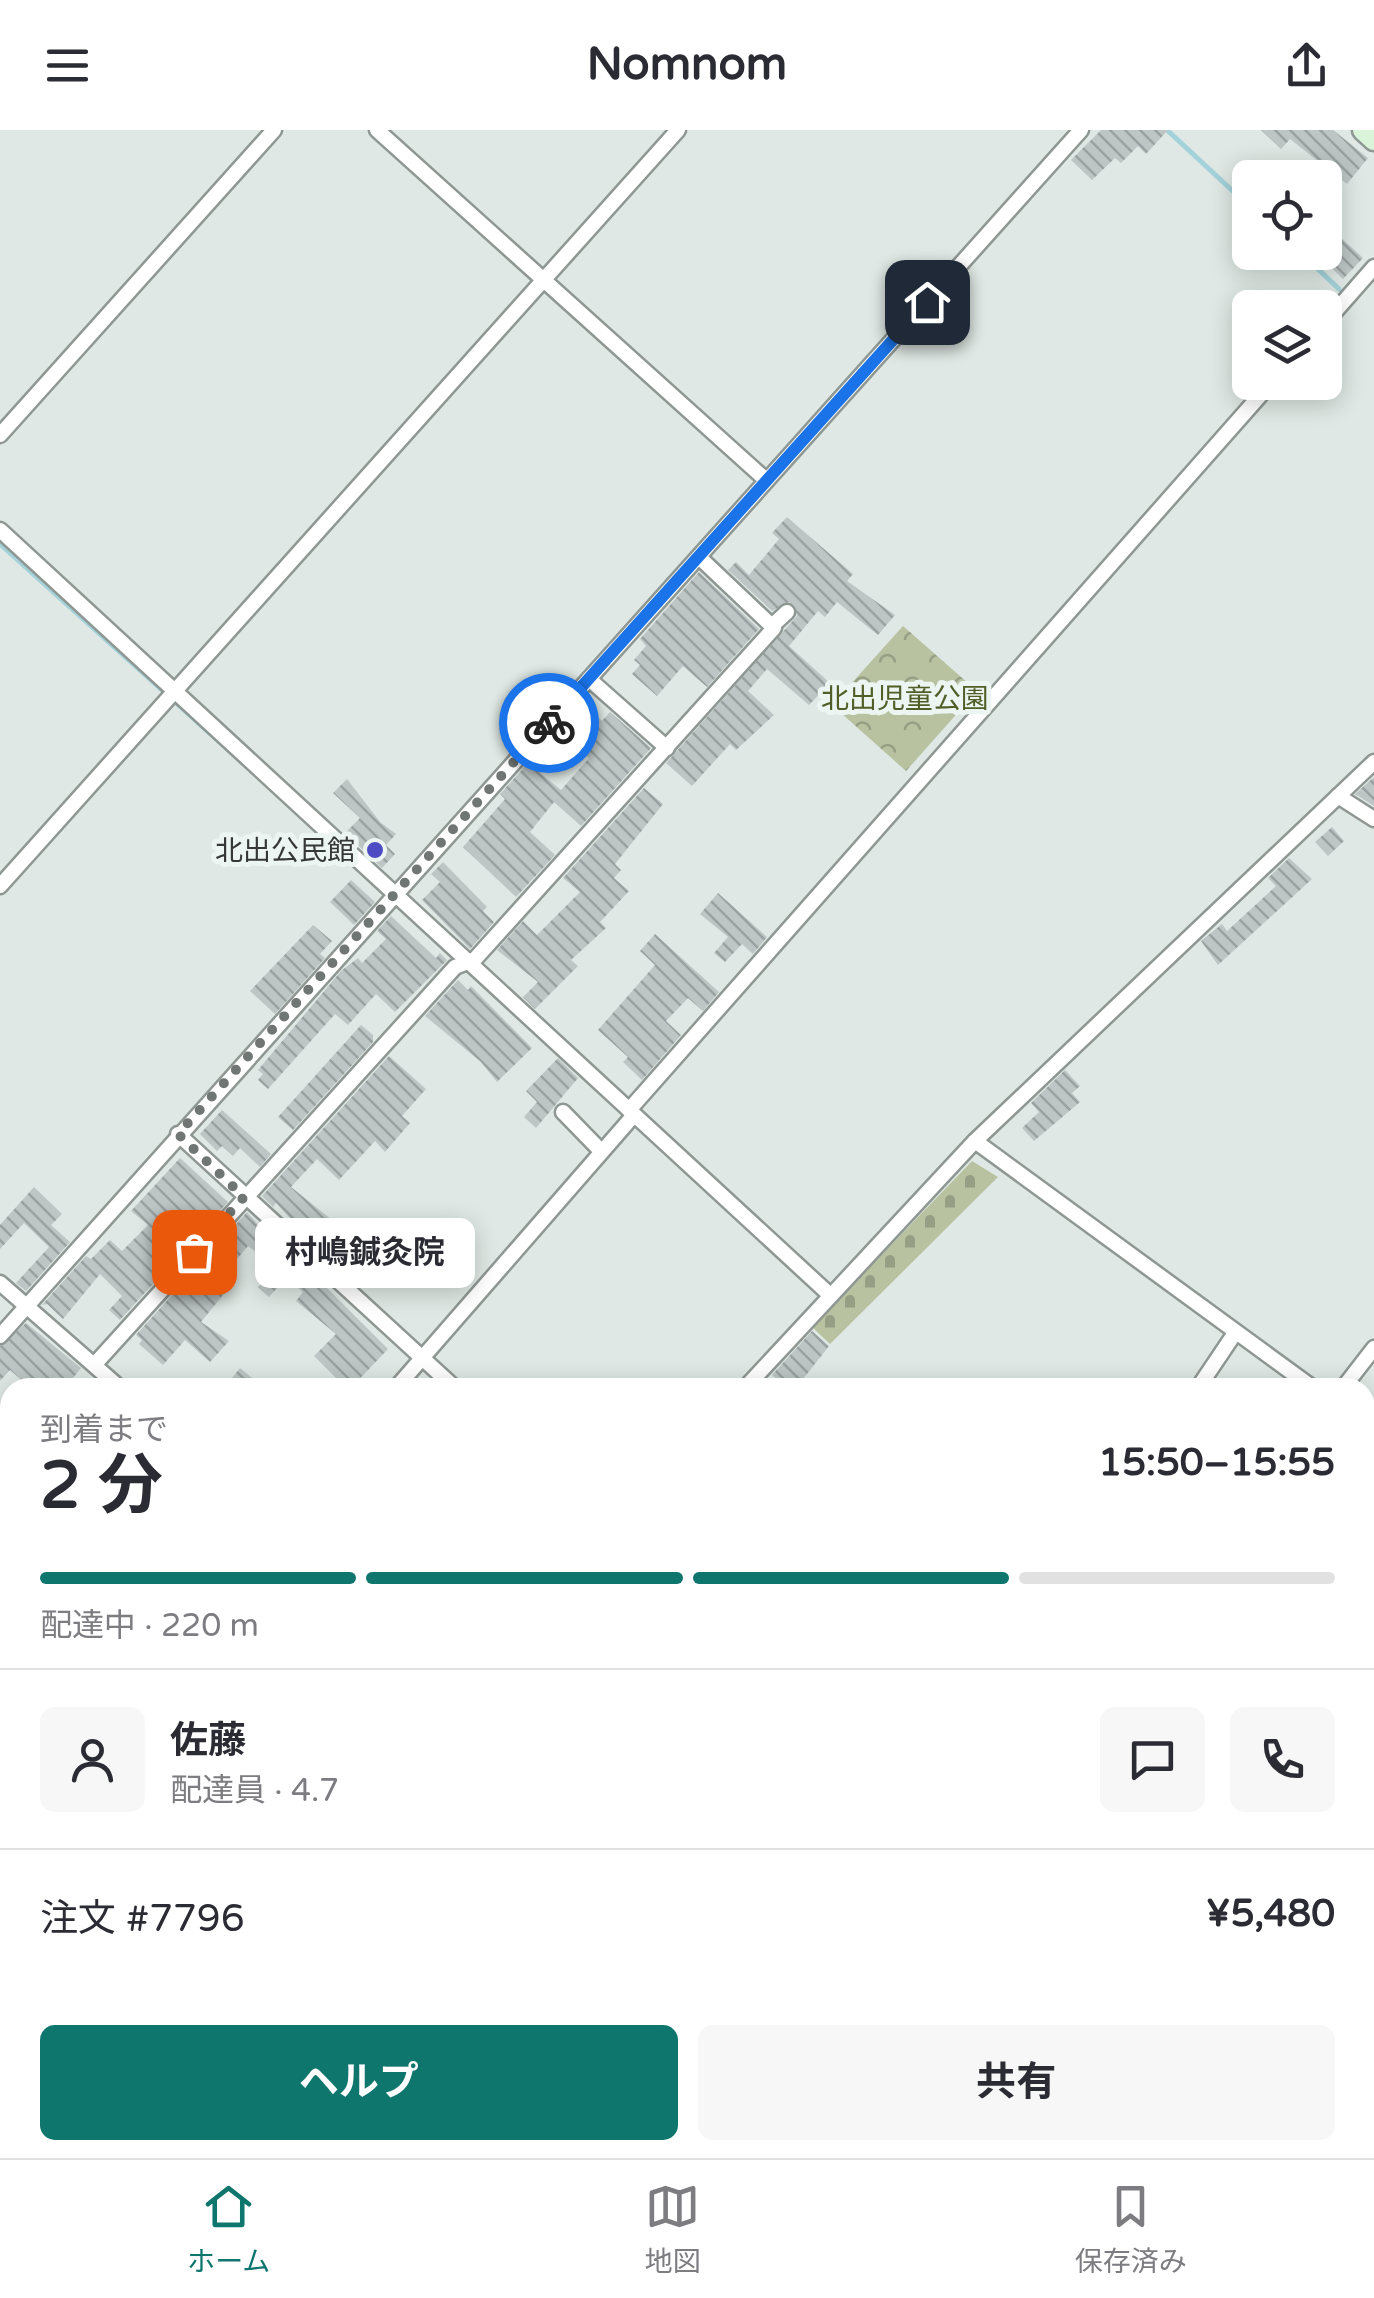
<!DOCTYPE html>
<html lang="ja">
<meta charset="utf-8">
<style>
:root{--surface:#fff;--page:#f7f7f7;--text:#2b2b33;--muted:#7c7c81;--line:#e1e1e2;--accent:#0f766e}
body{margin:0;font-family:"Varela Round","Noto Sans JP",sans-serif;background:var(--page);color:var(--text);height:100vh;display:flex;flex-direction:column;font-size:38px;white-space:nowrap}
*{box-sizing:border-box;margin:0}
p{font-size:32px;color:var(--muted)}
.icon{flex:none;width:55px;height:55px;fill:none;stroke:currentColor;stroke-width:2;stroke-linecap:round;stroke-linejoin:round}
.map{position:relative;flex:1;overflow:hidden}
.sheet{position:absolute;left:0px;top:1248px;width:1375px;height:782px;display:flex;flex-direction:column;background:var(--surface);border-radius:30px 30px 0 0;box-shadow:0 5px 25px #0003}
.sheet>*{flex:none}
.fabs{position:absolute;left:1232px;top:30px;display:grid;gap:20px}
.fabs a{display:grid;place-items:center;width:110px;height:110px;border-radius:15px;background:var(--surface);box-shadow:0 5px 25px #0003;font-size:50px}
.pin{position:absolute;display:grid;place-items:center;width:85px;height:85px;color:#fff;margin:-42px;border-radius:20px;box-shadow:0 5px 15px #0006}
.courier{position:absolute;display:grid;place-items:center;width:100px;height:100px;margin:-50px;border:8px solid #1a73e8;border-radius:50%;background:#fff;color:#222;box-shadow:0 2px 12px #0007}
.bubble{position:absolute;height:70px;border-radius:15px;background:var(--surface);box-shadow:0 5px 25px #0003;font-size:32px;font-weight:700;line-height:70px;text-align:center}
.headline em{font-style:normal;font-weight:700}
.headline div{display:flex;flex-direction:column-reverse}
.headline{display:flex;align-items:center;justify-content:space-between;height:170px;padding:0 40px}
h1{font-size:65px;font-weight:700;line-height:75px}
.bar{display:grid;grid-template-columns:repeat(4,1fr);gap:15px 10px;align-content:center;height:120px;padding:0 40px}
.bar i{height:12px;border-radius:8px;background:var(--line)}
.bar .on{background:var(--accent)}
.bar p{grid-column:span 4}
.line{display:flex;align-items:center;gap:25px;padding:0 40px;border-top:2px solid var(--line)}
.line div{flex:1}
.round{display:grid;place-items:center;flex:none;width:105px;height:105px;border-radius:15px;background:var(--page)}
.button{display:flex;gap:20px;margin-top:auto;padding:20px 40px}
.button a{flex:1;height:115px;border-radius:15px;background:var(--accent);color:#fff;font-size:40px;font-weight:700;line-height:115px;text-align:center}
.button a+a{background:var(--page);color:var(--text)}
header{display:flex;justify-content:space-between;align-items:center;height:130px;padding:0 40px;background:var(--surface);font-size:45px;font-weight:700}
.dock{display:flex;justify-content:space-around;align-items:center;height:140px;border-top:2px solid var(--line);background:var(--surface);font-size:28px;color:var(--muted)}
.dock a{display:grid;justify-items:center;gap:5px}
.dock .on{color:var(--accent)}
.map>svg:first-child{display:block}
.forest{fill:url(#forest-crowns)}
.cemetery{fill:url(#cemetery-stones)}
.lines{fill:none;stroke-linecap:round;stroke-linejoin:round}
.stream{stroke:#a4d2da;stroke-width:5}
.river{stroke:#a4d2da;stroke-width:30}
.building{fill:url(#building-back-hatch)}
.street-casing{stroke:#8f9793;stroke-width:19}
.secondary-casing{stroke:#8f9793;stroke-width:25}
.primary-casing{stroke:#c2c3c3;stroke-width:28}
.street{stroke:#fff;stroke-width:14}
.secondary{stroke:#daf4d9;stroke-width:20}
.primary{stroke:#b5e8b3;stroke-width:22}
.done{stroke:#707674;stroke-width:10;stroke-dasharray:0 18}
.route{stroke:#1a73e8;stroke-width:12}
.poi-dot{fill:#4e4cc2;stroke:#ecf5f1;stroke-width:4}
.labels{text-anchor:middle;stroke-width:10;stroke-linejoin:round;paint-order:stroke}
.park-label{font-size:28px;fill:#515e28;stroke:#ecf5f1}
.poi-label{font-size:28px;fill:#353837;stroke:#ecf5f1;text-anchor:end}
</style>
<header><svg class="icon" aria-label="menu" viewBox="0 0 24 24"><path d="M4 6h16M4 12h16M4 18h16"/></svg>Nomnom<svg class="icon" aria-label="share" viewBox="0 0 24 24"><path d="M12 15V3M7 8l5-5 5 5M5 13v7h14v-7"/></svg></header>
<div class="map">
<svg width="1374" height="2028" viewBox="0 0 1374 2028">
<defs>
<pattern id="forest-crowns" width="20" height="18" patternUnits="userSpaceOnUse" patternTransform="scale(2.5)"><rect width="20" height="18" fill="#b8c2a1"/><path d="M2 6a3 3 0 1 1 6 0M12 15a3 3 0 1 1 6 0" fill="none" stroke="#969f84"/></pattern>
<pattern id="cemetery-stones" width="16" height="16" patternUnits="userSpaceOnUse" patternTransform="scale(2.5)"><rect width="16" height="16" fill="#b8c2a1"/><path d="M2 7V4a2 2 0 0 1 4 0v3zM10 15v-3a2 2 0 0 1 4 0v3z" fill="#969f84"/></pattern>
<pattern id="building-back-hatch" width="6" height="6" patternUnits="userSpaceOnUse" patternTransform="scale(2.5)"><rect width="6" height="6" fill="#bdc6c5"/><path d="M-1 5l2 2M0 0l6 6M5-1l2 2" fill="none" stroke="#9aa2a1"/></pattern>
</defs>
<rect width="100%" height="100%" fill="#dfe8e4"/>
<polygon class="forest" points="903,496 977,561 906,641 832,575"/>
<polygon class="cemetery" points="972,1031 998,1047 830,1214 812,1197"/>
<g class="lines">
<g class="stream">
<polyline points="1167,0 1250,77"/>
<polyline points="1300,122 1339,159"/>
<polyline points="0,414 245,635"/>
</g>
<g class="river">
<polyline points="1365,1828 1374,1813"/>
<polyline points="1318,2028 1318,2020"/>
</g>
</g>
<g class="building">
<polygon points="1101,0 1168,0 1146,24 1138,16 1121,33 1115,28 1092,50 1071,30"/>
<polygon points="1261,0 1333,0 1368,28 1347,54 1290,9 1281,19"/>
<polygon points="1325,93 1363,128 1343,149 1315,122 1325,122"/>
<polygon points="787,387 853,444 847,451 895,485 878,505 837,472 825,487 818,481 789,516 830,553 809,575 767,539 748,561 774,585 736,620 730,614 692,656 666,633 797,486 795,476 789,472 772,481 728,440 736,432 749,445 779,409 772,403"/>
<polygon points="699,442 759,499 707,557 683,536 657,566 632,544 640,535 634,530 646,516 640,509"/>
<polygon points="588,578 602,591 610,582 651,618 581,696 554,672 530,702 555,725 516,767 463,717 505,669 500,664 528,633 561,660 589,628 564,605"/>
<polygon points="1374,647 1374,676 1355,664"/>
<polygon points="347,649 380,692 396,704 386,715 395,724 382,738 345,703 360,688 333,663"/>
<polygon points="644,658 663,674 615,734 621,740 614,748 629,761 600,792 606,798 571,830 578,836 535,879 523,867 538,852 497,820 523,791 537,805 580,762 563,748"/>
<polygon points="1332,697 1344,711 1328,726 1315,712"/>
<polygon points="1289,728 1312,749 1218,835 1201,811 1222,794 1227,801 1276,756 1268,748"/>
<polygon points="443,732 487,777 483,781 494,792 470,819 422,770 440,752 431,744"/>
<polygon points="351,750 375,772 354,795 330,772"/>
<polygon points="718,763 767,807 753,824 742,814 725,832 714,823 728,807 700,784"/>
<polygon points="391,786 436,828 440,823 447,830 395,882 376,864 348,895 335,884 268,959 258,950 263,944 258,940 341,841 358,828 362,833 386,809 377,801"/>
<polygon points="313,795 332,811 320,824 325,828 275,884 250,861"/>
<polygon points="655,804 719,862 703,881 688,868 666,891 681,905 642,950 623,932 628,927 598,900 655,835 640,821"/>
<polygon points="458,850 468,860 471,856 532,918 497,952 481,932 425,886"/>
<polygon points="361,895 373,905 373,912 293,1000 278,987"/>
<polygon points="389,926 426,959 402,986 410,993 385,1022 375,1011 339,1050 317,1029 291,1057 332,1090 312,1112 276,1073 273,1077 262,1066"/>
<polygon points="558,928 578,948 536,998 524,987 537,972 526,961"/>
<polygon points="1065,940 1080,956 1072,963 1080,972 1034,1011 1022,998 1039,982 1031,973"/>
<polygon points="222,980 271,1024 260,1037 240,1018 233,1026 222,1016 217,1021 200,1004"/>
<polygon points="180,1028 228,1072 120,1190 109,1180 122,1166 100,1144 63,1189 47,1174 42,1175 86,1126 91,1129 110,1110 122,1121 148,1095 131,1081"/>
<polygon points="34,1057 62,1084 51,1095 70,1112 26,1161 16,1153 49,1117 24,1093 0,1119 0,1095"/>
<polygon points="247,1082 269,1107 257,1123 248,1116 227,1141 236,1149 201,1192 229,1211 210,1232 185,1210 163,1235 139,1214 142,1210 136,1205"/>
<polygon points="292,1123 388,1219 351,1258 328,1258 336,1248 314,1226 336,1204 296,1171 303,1162 286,1148 269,1167 258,1157"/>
<polygon points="26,1193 81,1238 65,1258 31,1258 10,1240 0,1251 0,1216"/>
<polygon points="812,1201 829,1216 796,1258 773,1258 779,1251 772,1245"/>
<polygon points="240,1238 264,1258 224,1258"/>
</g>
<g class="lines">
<defs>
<g id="street">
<polyline points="377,0 766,350"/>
<polyline points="1325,193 1374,137"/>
<polyline points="0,305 274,0"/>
<polyline points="0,400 830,1165"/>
<polyline points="774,494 787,482"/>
<polyline points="589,549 667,618"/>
<polyline points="1338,666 1374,689"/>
<polyline points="0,756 678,0"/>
<polyline points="629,980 1272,252"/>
<polyline points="563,982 601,1021"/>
<polyline points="178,1004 455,1258"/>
<polyline points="975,1011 1313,1258"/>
<polyline points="0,1153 120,1258"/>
<polyline points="0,1206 1081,0"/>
<polyline points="95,1234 455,837 475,829 774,498 699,427"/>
<polyline points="396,1258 634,985"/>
<polyline points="745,1258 975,1011 1374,632"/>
<polyline points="1198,1258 1235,1203"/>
<polyline points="1343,1258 1374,1218"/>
<polyline points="1365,1297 1374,1304"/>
<polyline points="1365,1364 1374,1351"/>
<polyline points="549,2020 558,2028"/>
<polyline points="92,2028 100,2020"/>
<polyline points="880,2028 887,2020"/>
</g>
<polyline id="secondary" points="1363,0 1374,10"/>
<g id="primary">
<polyline points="1365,1757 1374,1740"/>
<polyline points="1288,2028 1289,2020"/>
</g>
</defs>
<use href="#street" class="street-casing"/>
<use href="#secondary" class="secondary-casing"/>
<use href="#primary" class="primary-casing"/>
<use href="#street" class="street"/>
<use href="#secondary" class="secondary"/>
<use href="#primary" class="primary"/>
</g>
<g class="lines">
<polyline class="done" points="194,1122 244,1067 178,1004 549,593"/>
<polyline class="route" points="549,593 927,172"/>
</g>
<circle class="poi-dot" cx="375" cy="720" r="10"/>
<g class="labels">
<g class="park-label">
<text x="905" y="578">北出児童公園</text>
</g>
<g class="poi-label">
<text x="355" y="730">北出公民館</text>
</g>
</g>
</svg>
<div class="fabs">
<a><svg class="icon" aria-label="locate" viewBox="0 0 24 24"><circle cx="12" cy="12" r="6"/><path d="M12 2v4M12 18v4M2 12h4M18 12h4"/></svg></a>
<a><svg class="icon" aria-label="layers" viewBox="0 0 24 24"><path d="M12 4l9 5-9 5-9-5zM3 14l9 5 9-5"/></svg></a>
</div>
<div class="pin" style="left:194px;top:1122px;background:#ea580c"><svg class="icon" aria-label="bag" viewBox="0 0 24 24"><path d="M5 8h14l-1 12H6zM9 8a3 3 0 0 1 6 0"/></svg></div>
<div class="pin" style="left:927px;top:172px;background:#1f2937"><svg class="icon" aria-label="home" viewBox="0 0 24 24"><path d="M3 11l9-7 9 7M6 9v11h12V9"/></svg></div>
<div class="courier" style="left:549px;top:593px"><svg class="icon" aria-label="bike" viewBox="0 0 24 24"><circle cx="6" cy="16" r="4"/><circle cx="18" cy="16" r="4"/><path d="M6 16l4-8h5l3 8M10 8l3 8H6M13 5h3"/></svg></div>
<div class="bubble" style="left:255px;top:1088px;width:220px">村嶋鍼灸院</div>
<section class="sheet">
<div class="headline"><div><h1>2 分</h1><p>到着まで</p></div><em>15:50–15:55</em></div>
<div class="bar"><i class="on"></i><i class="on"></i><i class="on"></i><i></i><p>配達中 · 220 m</p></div>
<div class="line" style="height:180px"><a class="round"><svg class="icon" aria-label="person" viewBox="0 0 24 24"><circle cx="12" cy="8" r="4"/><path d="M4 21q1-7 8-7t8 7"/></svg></a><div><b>佐藤</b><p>配達員 · 4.7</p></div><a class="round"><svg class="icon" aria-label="chat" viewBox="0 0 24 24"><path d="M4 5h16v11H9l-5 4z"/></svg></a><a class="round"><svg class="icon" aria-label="phone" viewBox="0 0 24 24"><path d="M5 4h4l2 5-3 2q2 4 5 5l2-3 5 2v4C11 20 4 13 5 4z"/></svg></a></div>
<div class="line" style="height:130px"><div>注文 #7796</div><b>¥5,480</b></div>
<div class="button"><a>ヘルプ</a><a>共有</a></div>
</section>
</div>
<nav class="dock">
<a class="on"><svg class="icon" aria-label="home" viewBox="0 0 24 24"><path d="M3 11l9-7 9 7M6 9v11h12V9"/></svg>ホーム</a>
<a><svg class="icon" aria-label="map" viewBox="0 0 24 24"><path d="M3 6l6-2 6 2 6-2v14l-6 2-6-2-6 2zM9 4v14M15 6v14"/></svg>地図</a>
<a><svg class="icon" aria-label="saved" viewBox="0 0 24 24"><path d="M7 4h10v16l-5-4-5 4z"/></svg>保存済み</a>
</nav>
